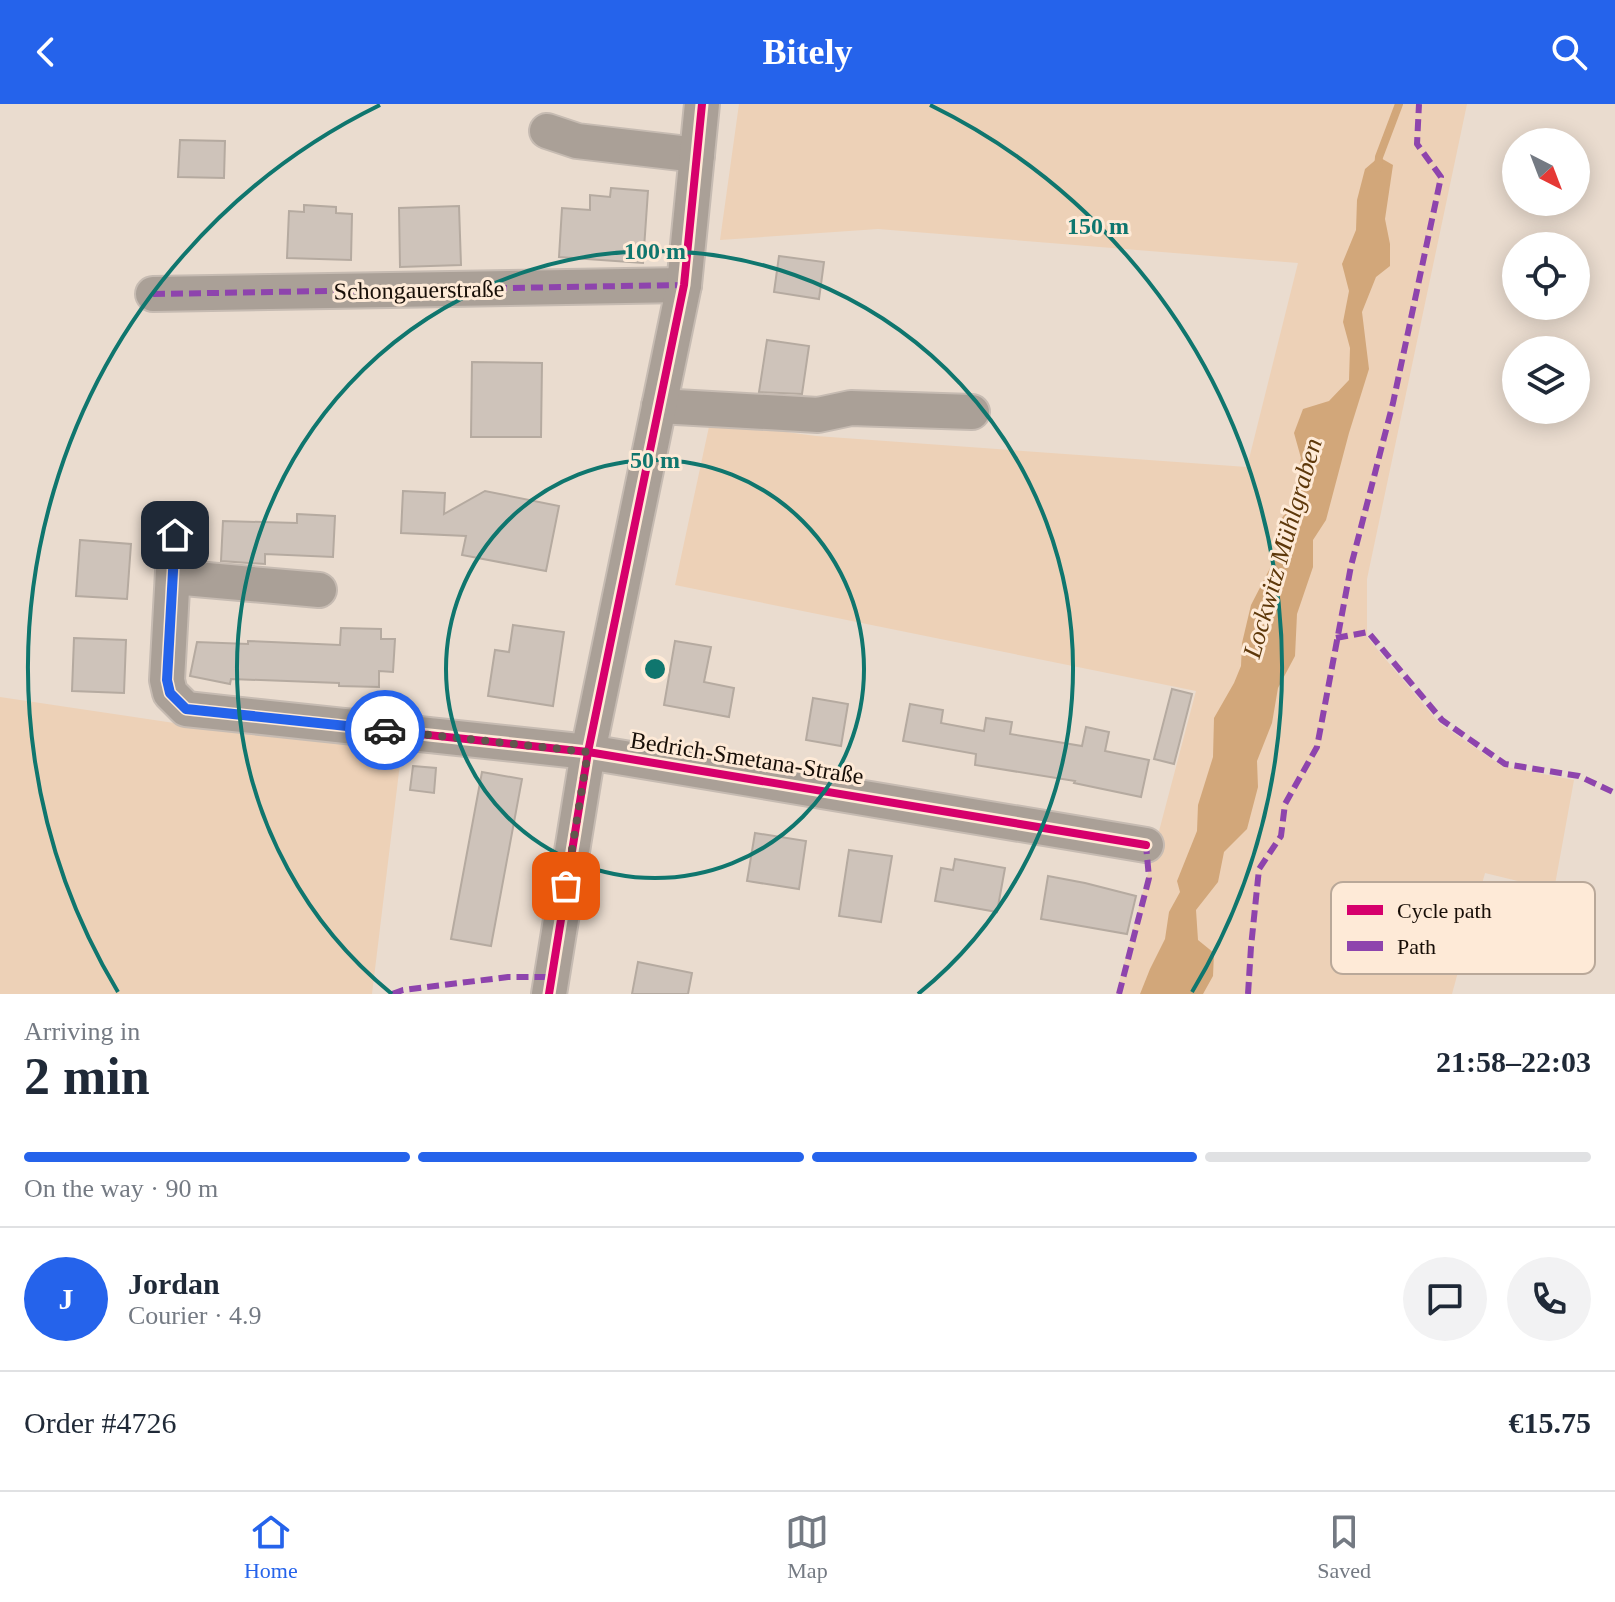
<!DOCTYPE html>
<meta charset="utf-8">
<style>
:root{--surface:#fff;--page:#f2f2f3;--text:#1f2937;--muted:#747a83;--line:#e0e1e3;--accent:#2563eb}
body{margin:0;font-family:Georgia,serif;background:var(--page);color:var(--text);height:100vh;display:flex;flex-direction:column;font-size:30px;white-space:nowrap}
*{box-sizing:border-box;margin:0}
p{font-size:26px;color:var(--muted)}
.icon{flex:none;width:44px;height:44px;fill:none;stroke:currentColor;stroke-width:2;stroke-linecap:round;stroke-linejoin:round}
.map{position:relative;height:890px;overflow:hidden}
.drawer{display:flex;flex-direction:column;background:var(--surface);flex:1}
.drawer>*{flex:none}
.needle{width:52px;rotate:138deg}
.controls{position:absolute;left:1502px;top:24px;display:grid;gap:16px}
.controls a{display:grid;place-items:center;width:88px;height:88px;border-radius:50%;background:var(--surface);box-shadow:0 4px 20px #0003;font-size:40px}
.pin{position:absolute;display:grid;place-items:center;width:68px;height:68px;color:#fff;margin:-34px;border-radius:16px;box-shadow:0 4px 12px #0006}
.courier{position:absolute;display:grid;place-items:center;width:80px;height:80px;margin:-40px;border:6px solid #2563eb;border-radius:50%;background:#fff;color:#222;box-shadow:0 2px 10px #0007}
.head em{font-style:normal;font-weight:700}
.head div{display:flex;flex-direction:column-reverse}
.head{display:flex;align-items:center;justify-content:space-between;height:136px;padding:0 24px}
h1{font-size:52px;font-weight:700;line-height:60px}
.bar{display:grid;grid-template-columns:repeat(4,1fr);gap:12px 8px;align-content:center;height:96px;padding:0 24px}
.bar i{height:10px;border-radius:6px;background:var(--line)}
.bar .active{background:var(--accent)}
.bar p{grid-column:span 4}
.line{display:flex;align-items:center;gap:20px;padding:0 24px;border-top:2px solid var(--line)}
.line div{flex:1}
.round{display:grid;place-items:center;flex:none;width:84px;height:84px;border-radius:42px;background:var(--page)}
header{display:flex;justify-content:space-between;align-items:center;height:104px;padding:0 24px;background:var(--accent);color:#fff;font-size:36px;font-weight:700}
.dock{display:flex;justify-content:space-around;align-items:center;height:112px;border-top:2px solid var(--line);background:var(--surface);font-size:22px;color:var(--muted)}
.dock a{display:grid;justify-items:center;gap:4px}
.dock .active{color:var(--accent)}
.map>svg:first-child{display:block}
.green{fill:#edd1b7}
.water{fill:#d2a77a}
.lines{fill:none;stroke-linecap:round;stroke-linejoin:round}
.stream{stroke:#d2a77a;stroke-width:8}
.building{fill:#cec3ba;stroke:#b5aaa0;stroke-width:2}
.minor-casing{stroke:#c6bbb2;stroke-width:38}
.minor{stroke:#aaa097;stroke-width:34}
.quiet{stroke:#8e44ad;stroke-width:6;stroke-dasharray:12 6;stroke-linecap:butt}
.cycleway-casing{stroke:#feead7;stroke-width:13}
.cycleway{stroke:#d6006c;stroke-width:8}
.done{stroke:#61564d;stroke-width:8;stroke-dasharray:0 14.4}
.route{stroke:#2563eb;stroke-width:10}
.ring{fill:none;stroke:#0f766e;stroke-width:4}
.labels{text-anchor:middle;stroke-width:6;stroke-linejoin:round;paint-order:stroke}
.street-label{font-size:24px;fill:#170e07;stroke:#feead7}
.water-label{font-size:26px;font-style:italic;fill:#5e380a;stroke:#feead7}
.key{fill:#feead7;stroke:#b9a899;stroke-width:2}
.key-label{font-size:22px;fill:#170e07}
.centre{fill:#0f766e;stroke:#feead7;stroke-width:4}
.ring-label{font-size:24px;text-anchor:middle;font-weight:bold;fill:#0f766e;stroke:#feead7;stroke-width:6;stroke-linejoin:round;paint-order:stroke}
</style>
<header><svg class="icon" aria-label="back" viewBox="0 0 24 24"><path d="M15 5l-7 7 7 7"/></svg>Bitely<svg class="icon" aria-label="search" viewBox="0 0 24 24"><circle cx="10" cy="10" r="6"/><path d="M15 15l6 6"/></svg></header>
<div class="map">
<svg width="1615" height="890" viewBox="0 0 1615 890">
<rect width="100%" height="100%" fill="#eadccf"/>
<g class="green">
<polygon points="739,0 1467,0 1367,475 1367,533 1439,619 1502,662 1574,676 1554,786 1485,769 1452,890 1116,890 1196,587 675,481 710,318 816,332 1247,363 1298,159 878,125 720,136"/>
<polygon points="0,593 181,620 402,643 372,890 0,890"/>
</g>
<polygon class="water" points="1379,53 1393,61 1385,115 1390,140 1390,162 1376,173 1362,208 1369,265 1349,329 1326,416 1313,436 1313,463 1297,510 1295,552 1278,584 1272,619 1257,657 1258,683 1247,725 1224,748 1218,778 1196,806 1198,836 1214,849 1213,872 1203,890 1140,890 1150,865 1165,835 1169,808 1180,788 1177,777 1197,727 1198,701 1213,653 1214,614 1234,579 1241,562 1242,539 1251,501 1286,433 1282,414 1290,402 1301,354 1294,329 1303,305 1329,297 1349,276 1350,244 1343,218 1349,187 1342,160 1356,126 1357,96 1365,65"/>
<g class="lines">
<polyline class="stream" points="1378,64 1379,53 1399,0"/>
</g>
<g class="building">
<polygon points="180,36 225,37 224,74 178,73"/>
<polygon points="611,84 648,87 643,159 559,153 562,104 590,106 590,91 610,93"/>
<polygon points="304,101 336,103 336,109 352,110 351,156 287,154 289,107 304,108"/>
<polygon points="459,102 461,161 400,163 399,104"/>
<polygon points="779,152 824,158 819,195 774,188"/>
<polygon points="767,236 809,242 802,290 759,288"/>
<polygon points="472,258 542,259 541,333 471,333"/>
<polygon points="403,387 445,389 444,410 485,387 559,402 546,467 462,451 466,432 401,429"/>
<polygon points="297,410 335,412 333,453 265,450 265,460 221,457 223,417 297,419"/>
<polygon points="80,436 131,440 127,495 76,492"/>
<polygon points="513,521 564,528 553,602 488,592 495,546 509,548"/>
<polygon points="341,524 381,525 381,535 395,535 393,568 379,567 379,583 339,582 339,579 231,575 230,580 190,572 197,538 248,540 248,537 340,541"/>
<polygon points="74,534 126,536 124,589 72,587"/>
<polygon points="675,537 711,543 704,578 734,584 729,613 664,601"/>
<polygon points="1172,585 1192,590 1174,660 1154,655"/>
<polygon points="813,594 848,600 841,642 806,636"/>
<polygon points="910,600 943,606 941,619 984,627 986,614 1012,618 1010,630 1082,642 1086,623 1109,628 1105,647 1149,656 1141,693 1074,679 1075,677 975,661 976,650 903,637"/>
<polygon points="413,662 436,664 434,689 410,686"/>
<polygon points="482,668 522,675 491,842 451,835"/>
<polygon points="755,729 806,737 799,785 747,777"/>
<polygon points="849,746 892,752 881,818 839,812"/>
<polygon points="955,755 1005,764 997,808 935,797 941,764 953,766"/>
<polygon points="1048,772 1085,779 1136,792 1127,830 1041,815"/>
<polygon points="638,858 692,869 688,890 632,890"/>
</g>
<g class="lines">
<defs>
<g id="minor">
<polyline points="547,27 577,37 697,51"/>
<polyline points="153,190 684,181"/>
<polyline points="659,302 818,311 851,304 972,308"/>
<polyline points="175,431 167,576 170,589 186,605 588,648 1146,741"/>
<polyline points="173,473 319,486"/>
<polyline points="549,890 588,648 684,181 702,0"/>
</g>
</defs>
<use href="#minor" class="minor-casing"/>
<use href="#minor" class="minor"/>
<g class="quiet">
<polyline points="153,190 684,181"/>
<polyline points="1336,534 1368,528 1442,616 1505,660 1579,672 1615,689"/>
<polyline points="392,890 403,886 508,873 551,873"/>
<polyline points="1119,890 1149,774 1146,741"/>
<polyline points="1248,890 1251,843 1259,765 1281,732 1285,700 1317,643 1351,462 1393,299 1441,73 1417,40 1419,0"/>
</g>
<defs>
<g id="cycleway">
<polyline points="175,431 167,576 170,589 186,605 588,648 1146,741"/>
<polyline points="549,890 588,648 684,181 702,0"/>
</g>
</defs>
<use href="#cycleway" class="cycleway-casing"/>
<use href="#cycleway" class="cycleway"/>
</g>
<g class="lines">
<polyline class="done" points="385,626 588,648 566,782"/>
<polyline class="route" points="175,431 167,576 170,589 186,605 385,626"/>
</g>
<g class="ring">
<circle cx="655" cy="565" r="209"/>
<path d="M392 890A418 418 0 1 1 918 890"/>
<path d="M118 888A627 627 0 0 1 380 1M930 1A627 627 0 0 1 1192 888"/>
</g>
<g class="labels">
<g class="street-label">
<text transform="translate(419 186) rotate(-1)" y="8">Schongauerstraße</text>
<text transform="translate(747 654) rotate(9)" y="8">Bedrich-Smetana-Straße</text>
</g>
<g class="water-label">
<text transform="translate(1282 444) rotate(-74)" y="9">Lockwitz Mühlgraben</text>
</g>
</g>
<rect x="1331" y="778" width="264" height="92" rx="12" class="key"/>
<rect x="1347" y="801" width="36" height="10" fill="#d6006c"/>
<rect x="1347" y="837" width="36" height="10" fill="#8e44ad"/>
<g class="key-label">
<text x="1397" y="814">Cycle path</text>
<text x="1397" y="850">Path</text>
</g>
<circle cx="655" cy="565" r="12" class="centre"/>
<g class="ring-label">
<text x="1098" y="130">150 m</text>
<text x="655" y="155">100 m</text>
<text x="655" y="364">50 m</text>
</g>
</svg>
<div class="controls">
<a><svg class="needle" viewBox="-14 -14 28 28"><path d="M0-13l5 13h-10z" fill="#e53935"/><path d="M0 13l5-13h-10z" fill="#747a83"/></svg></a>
<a><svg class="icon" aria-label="locate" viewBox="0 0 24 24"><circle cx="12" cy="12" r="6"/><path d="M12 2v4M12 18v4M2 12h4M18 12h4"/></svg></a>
<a><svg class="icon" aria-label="layers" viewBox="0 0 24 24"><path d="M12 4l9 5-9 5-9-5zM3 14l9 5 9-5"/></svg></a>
</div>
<div class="pin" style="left:566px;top:782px;background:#ea580c"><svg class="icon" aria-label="bag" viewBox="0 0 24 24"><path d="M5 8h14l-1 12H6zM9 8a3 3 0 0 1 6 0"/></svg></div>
<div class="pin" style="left:175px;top:431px;background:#1f2937"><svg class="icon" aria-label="home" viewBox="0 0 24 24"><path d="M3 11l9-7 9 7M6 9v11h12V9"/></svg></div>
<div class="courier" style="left:385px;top:626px"><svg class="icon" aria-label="car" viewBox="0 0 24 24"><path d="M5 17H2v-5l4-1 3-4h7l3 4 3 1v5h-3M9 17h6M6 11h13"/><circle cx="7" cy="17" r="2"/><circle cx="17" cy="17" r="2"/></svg></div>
</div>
<section class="drawer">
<div class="head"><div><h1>2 min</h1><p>Arriving in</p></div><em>21:58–22:03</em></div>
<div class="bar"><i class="active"></i><i class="active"></i><i class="active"></i><i></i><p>On the way · 90 m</p></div>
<div class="line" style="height:144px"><b class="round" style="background:var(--accent);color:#fff">J</b><div><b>Jordan</b><p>Courier · 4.9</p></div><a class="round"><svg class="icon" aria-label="chat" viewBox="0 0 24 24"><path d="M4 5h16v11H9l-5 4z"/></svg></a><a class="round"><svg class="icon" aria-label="phone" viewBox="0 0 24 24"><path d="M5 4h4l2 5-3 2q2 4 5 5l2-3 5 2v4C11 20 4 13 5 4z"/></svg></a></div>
<div class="line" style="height:104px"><div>Order #4726</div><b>€15.75</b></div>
</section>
<nav class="dock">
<a class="active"><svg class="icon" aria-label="home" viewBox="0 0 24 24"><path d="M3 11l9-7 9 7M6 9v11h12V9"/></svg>Home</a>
<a><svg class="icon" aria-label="map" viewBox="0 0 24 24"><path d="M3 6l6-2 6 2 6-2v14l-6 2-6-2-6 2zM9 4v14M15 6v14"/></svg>Map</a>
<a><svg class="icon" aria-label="saved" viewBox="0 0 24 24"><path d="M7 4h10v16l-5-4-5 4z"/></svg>Saved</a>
</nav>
